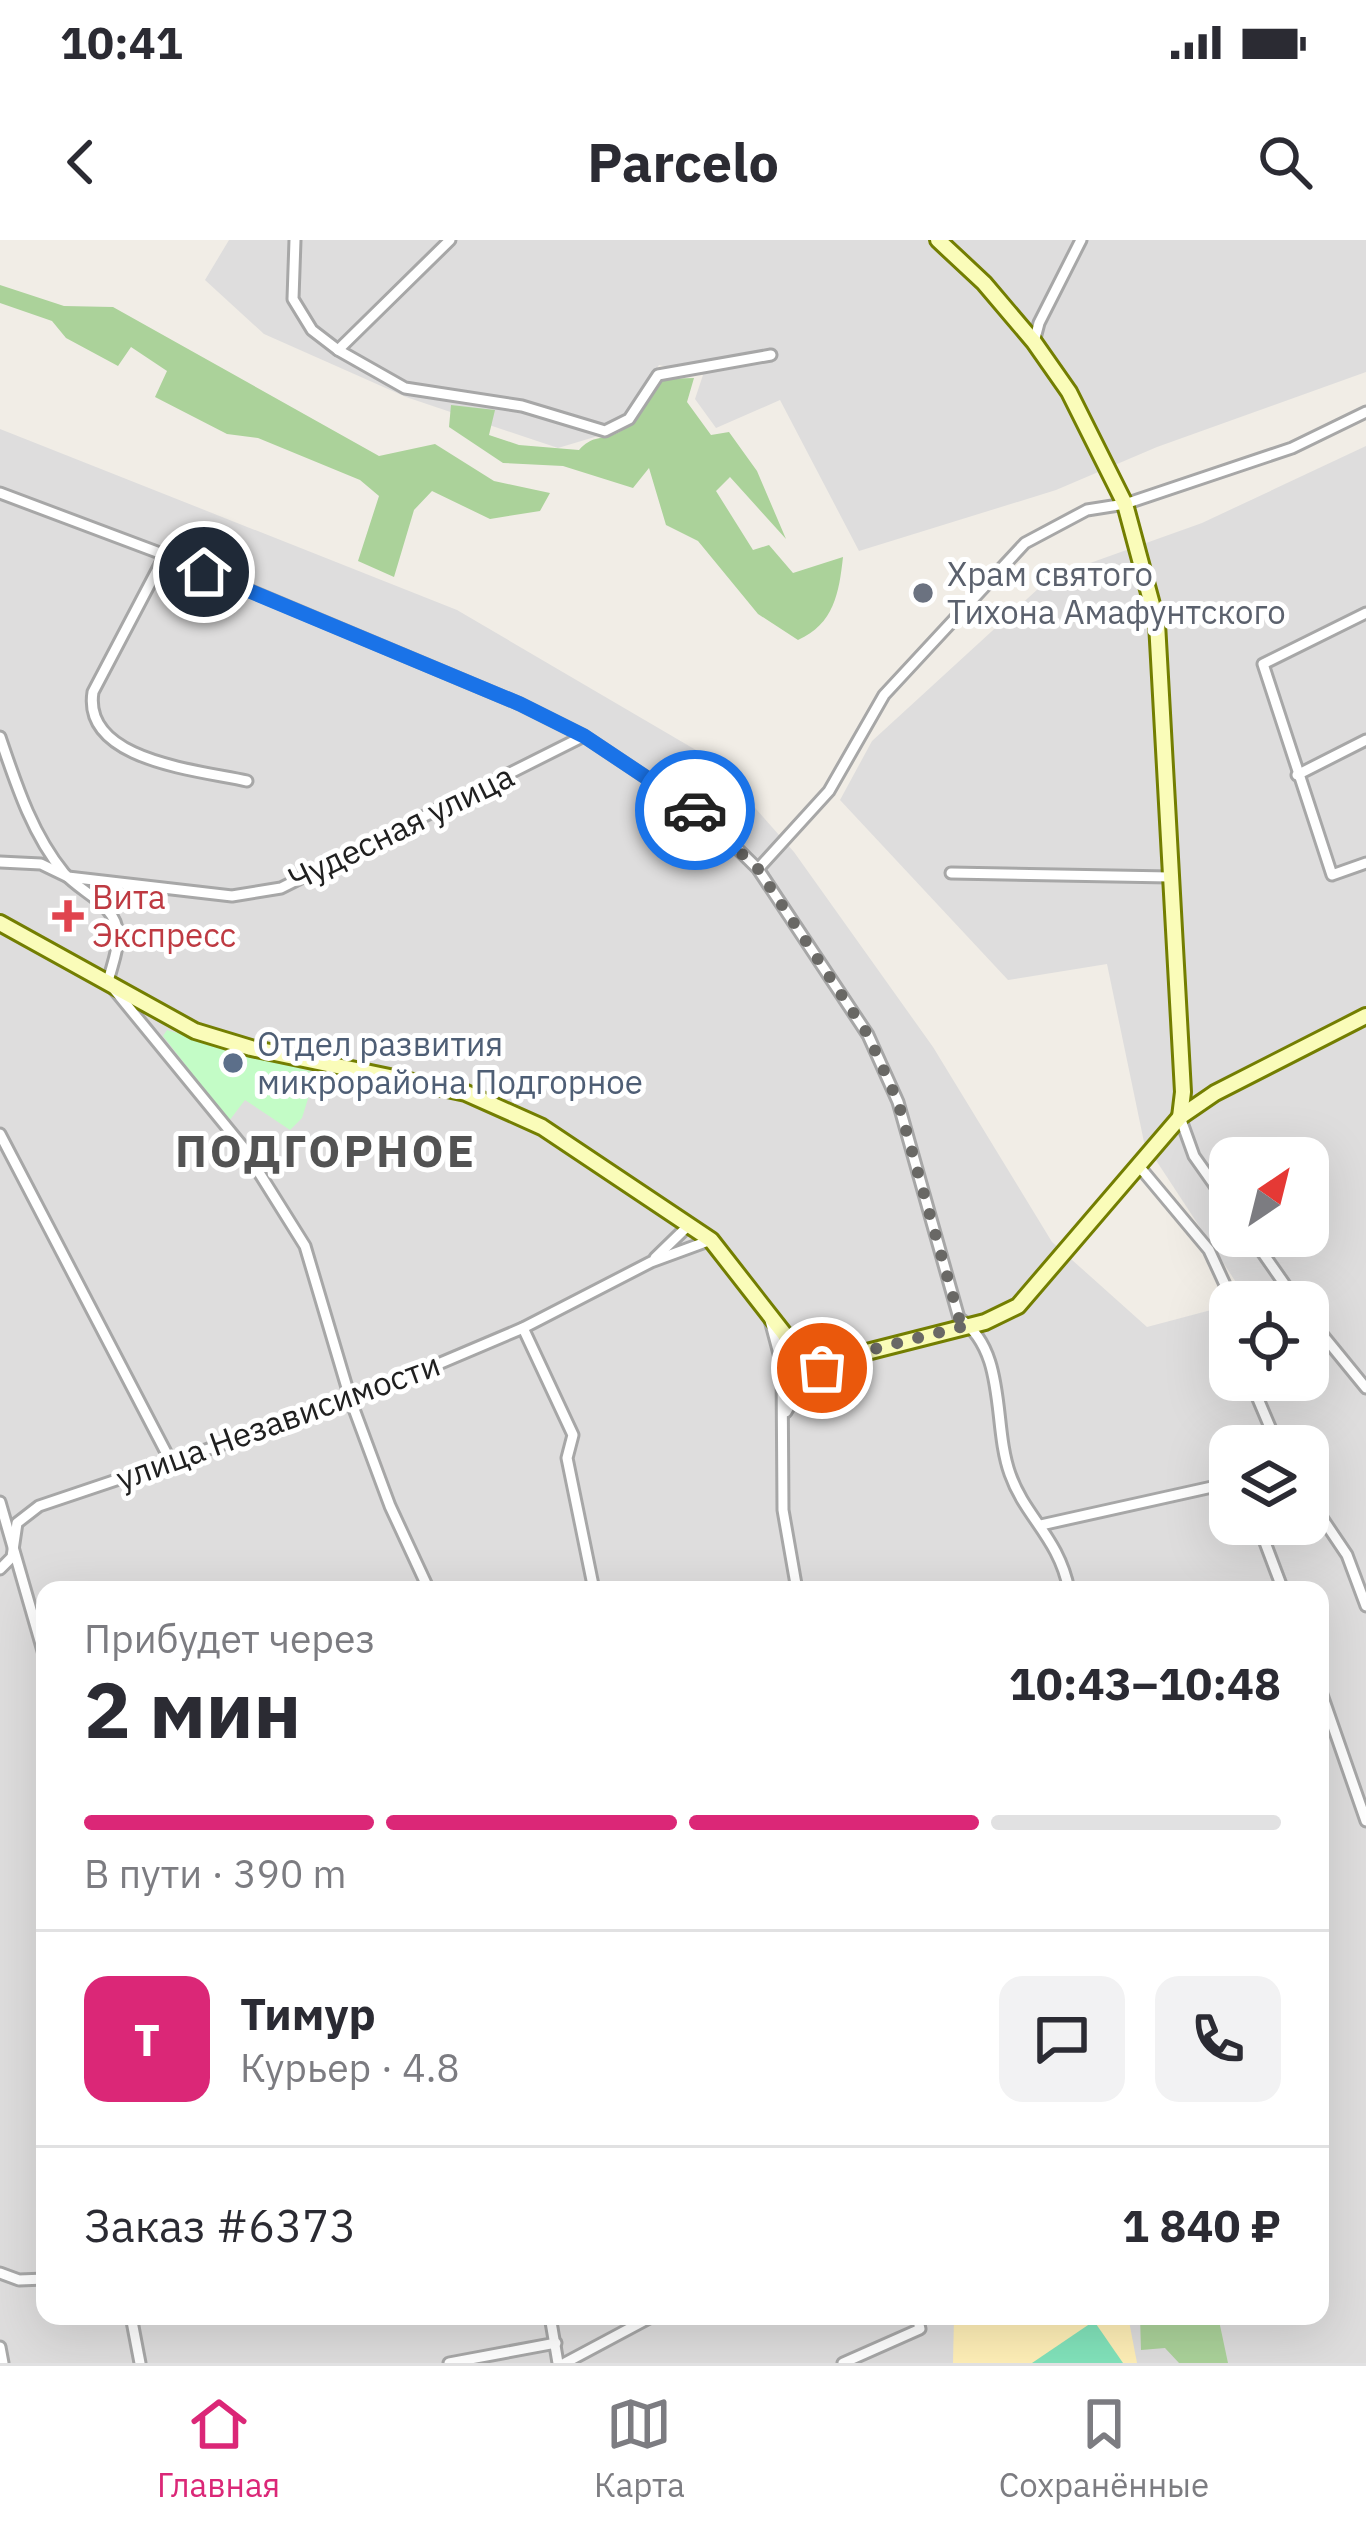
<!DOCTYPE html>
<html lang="ru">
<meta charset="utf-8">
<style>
:root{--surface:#fff;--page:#f2f2f3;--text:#2b2b33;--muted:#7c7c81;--line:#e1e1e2;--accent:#db2777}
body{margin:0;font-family:"IBM Plex Sans",sans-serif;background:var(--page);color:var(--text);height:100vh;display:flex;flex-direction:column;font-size:45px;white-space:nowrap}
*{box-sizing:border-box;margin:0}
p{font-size:39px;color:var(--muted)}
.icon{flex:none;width:66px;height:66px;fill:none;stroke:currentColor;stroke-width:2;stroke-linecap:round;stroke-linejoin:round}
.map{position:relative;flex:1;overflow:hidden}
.sheet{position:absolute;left:36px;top:1341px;width:1293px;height:744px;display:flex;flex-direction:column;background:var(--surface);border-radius:24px;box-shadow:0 12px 48px #0002}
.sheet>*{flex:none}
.needle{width:78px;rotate:35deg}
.controls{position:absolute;left:1209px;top:897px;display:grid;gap:24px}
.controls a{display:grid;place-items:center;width:120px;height:120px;border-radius:24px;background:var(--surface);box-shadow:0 12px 48px #0002;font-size:60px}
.pin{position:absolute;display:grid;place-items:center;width:102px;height:102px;color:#fff;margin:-51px;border:6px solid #fff;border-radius:50%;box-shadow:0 3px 12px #0007}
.courier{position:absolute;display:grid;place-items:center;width:120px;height:120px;margin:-60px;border:9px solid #1a73e8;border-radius:50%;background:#fff;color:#222;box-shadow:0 3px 15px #0007}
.headline em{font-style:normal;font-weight:700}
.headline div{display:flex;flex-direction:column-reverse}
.headline{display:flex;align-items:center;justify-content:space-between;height:204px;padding:0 48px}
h1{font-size:78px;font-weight:700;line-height:90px}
.bar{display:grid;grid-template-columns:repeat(4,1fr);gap:18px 12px;align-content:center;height:144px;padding:0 48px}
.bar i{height:15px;border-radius:9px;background:var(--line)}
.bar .current{background:var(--accent)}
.bar p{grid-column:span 4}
.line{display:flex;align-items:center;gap:30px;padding:0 48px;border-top:3px solid var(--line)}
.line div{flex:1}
.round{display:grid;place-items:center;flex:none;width:126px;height:126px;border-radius:24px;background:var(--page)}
.status{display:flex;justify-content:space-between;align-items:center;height:84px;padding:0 60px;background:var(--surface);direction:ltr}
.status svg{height:33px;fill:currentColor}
header{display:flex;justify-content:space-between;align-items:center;height:156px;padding:0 48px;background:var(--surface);font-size:54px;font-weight:700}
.tab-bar{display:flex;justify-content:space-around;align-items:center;height:168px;border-top:3px solid var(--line);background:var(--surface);font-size:33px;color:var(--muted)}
.tab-bar a{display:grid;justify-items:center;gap:6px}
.tab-bar .current{color:var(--accent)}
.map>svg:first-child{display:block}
.residential{fill:#dedddd;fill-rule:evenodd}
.forest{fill:#abd29a}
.sand{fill:#ffefb7}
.park{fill:#c3fcc6}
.pitch{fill:#82e3bb}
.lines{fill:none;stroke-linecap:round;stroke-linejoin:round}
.street-casing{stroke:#a7a7a7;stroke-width:15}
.secondary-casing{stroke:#737e01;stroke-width:20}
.street{stroke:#fff;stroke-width:9}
.secondary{stroke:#fafcb9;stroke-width:14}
.done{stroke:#696865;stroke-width:12;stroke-dasharray:0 21.6}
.route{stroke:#1a73e8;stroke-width:15}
.worship-dot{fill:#6b7280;stroke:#fff;stroke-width:4.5}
.health-dot{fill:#e0444e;stroke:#fff;stroke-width:4.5}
.service-dot{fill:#5c6f8a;stroke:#fff;stroke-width:4.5}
.labels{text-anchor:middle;stroke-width:10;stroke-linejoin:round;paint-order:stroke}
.worship-label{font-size:33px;fill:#5b616d;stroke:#fff;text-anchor:start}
.street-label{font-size:33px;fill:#202020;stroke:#fff}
.health-label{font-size:33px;fill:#be3a42;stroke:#fff;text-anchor:start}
.service-label{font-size:33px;fill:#4e5e75;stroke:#fff;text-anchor:start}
.district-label{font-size:45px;font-weight:bold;letter-spacing:3px;fill:#535353;stroke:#fff}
</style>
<div class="status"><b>10:41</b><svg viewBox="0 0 49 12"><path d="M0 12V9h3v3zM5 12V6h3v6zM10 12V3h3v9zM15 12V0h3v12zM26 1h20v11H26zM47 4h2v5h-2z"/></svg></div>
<header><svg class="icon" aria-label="back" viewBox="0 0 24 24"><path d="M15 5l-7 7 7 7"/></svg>Parcelo<svg class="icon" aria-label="search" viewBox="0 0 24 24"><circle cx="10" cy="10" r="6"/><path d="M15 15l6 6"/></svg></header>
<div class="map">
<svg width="1366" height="2123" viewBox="0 0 1366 2123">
<rect width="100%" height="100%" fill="#f1ede6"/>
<g class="residential">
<polygon points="229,0 1366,0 1366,132 1157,207 1056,250 859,311 780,160 716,188 695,159 703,135 659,125 618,190 558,208 406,157 264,94 205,40"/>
<path d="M 0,189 L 457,370 L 713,520 L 794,612 L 933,807 L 1052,1002 L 1147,1087 L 1230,1065 L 1230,1140 L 1308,1140 L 1308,1062 L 1240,1062 L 1247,1059 L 1144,902 L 1107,724 L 1008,740 L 840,560 L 872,501 L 1051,337 L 1202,283 L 1366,206 L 1366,2123 L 0,2123 ZM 1230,918 L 1308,918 L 1308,996 L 1230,996 ZM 1230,1206 L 1308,1206 L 1308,1284 L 1230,1284 ZM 45,1350 L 1320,1350 L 1320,2076 L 45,2076 Z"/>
</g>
<g class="forest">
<polygon points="0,45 64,66 113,67 379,216 435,204 494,241 550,253 540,271 490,279 432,251 414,270 394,337 358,321 379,256 360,240 258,198 227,194 155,157 167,131 131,107 118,126 66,98 52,81 0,63"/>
<path d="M 694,138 L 687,162 L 711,195 L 729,192 L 757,231 L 786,299 L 730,237 L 716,251 L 753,310 L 769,305 L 793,333 L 843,317 C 839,353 834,384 798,400 L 758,374 L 698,301 L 666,285 L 649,228 L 633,248 L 563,226 L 503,223 L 449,187 L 451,165 L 495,170 L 489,195 L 519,205 L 579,210 C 592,196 599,200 615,194 C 636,186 650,157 661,139 Z"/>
<polygon points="1140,2076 1218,2076 1228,2123 1179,2123 1165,2108 1141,2110"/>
</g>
<polygon class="sand" points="954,2076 1128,2076 1137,2123 953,2123"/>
<polygon class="park" points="167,790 316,833 302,878 290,890 245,860 229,881 163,796"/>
<polygon class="pitch" points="1094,2081 1123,2123 1032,2123"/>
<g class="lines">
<defs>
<g id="street">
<polyline points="295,0 293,59 312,90 338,110 405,148 522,166 605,191 629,179 658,135 771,115"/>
<polyline points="1034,102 1039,83 1081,0"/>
<polyline points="338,110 450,0"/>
<path d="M 0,253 L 165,315 L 520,464 L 584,496 L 704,576 L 758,629 L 868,795 L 898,862 L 959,1078 C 1008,1112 992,1184 1010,1234 C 1025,1277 1059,1298 1069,1350"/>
<path d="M 165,315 L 93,452 C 82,521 198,530 247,541"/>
<polyline points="1366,373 1263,424 1332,635 1366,623"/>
<path d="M 0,497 C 16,544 32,594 64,633 C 82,654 116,663 118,695 C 119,709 111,728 108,742 L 243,907 L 305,1006 L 351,1161 L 390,1266 L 429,1350"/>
<polyline points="1297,535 1366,500"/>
<polyline points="0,622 41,624 68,637 232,656 281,648 584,496"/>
<polyline points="758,629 829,551 884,455 1025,303 1087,270 1125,264 1292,208 1366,172"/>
<polyline points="951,633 1170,637"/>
<polyline points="1180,877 1194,916 1230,967"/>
<polyline points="0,894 170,1220"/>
<polyline points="1138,925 1209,1010 1233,1062"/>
<polyline points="1251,996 1297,1062"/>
<polyline points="655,1018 690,984"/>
<polyline points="1308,1077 1366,1148"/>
<polyline points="770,1080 782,1125 783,1270 797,1350"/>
<polyline points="523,1088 573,1195 567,1218 594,1350"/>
<circle cx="797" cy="1125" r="15"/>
<polyline points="1250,1140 1278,1206"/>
<polyline points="786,1172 807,1136 841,1120"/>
<polyline points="1308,1257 1347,1315 1366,1366"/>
<polyline points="0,1262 45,1418"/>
<polyline points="1258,1284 1283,1350"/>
<polyline points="1041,1285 1230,1243"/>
<polyline points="0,1329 12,1317 17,1283 39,1266 351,1161 523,1088 651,1022 711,1000"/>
<polyline points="1320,1449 1366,1581"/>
<polyline points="0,2033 19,2040 45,2039"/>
<polyline points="131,2076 140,2123"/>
<polyline points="550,2076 558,2123"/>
<polyline points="0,2107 3,2123"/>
<polyline points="449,2123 556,2103"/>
<polyline points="565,2123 653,2076"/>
<polyline points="843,2123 920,2089 917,2076"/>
</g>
<g id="secondary">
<polyline points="938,0 984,43 1034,102 1069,152 1125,264 1157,383 1183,852 1180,877"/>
<path d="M 0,683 L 195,791 L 251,808 L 466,853 L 542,887 L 711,1000 L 789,1100 C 808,1117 827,1119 851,1116 L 985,1082 L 1018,1066 L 1180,877 L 1215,853 L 1366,776"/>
</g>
</defs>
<use href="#street" class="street-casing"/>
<use href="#secondary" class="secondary-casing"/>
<use href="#street" class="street"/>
<use href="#secondary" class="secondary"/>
</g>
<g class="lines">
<polyline class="done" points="695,570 758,629 868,795 898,862 959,1078 969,1085 862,1112 822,1128"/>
<polyline class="route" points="204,332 520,464 584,496 695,570"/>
</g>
<circle class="worship-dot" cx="923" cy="353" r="12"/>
<path class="health-dot" d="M62 658h12v12h12v12h-12v12h-12v-12h-12v-12h12z"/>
<circle class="service-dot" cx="233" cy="823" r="12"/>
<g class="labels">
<g class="worship-label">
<text x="947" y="346">Храм святого<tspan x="947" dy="38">Тихона Амафунтского</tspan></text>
</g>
<g class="street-label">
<text transform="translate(401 587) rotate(-26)" y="12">Чудесная улица</text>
<text transform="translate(278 1181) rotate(-20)" y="12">улица Независимости</text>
</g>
<g class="health-label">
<text x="92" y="669">Вита<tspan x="92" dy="38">Экспресс</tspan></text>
</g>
<g class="service-label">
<text x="257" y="816">Отдел развития<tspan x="257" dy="38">микрорайона Подгорное</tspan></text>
</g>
<g class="district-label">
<text x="326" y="927">ПОДГОРНОЕ</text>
</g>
</g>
</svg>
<div class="controls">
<a><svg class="needle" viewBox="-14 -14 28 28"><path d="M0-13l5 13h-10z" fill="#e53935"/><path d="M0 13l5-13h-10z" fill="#7c7c81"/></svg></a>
<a><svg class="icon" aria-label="locate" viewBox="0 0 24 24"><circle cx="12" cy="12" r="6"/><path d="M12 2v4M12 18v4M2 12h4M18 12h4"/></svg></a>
<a><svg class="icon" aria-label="layers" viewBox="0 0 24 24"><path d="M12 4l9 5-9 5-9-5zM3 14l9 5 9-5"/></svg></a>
</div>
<div class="pin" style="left:822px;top:1128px;background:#ea580c"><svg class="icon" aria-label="bag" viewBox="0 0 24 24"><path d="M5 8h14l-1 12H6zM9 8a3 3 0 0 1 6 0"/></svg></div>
<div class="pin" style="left:204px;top:332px;background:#1f2937"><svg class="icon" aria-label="home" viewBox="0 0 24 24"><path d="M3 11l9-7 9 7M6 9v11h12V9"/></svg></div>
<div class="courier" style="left:695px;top:570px"><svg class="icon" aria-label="car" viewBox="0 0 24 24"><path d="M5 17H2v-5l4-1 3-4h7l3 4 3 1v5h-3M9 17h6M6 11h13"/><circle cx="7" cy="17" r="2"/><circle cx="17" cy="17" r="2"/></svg></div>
<section class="sheet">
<div class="headline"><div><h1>2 мин</h1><p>Прибудет через</p></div><em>10:43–10:48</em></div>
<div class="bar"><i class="current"></i><i class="current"></i><i class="current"></i><i></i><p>В пути · 390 m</p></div>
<div class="line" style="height:216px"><b class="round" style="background:var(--accent);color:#fff">Т</b><div><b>Тимур</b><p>Курьер · 4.8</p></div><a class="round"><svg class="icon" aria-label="chat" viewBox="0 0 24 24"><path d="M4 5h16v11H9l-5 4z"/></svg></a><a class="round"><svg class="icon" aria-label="phone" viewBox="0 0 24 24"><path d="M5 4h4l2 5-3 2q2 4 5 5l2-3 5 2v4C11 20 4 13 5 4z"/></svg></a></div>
<div class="line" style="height:156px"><div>Заказ #6373</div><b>1 840 ₽</b></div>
</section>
</div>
<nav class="tab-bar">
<a class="current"><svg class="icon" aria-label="home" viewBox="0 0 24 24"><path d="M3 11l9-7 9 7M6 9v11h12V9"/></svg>Главная</a>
<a><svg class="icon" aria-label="map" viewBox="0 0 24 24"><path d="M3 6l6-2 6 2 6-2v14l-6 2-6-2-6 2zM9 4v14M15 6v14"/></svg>Карта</a>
<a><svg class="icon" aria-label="saved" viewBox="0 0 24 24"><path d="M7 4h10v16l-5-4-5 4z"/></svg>Сохранённые</a>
</nav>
